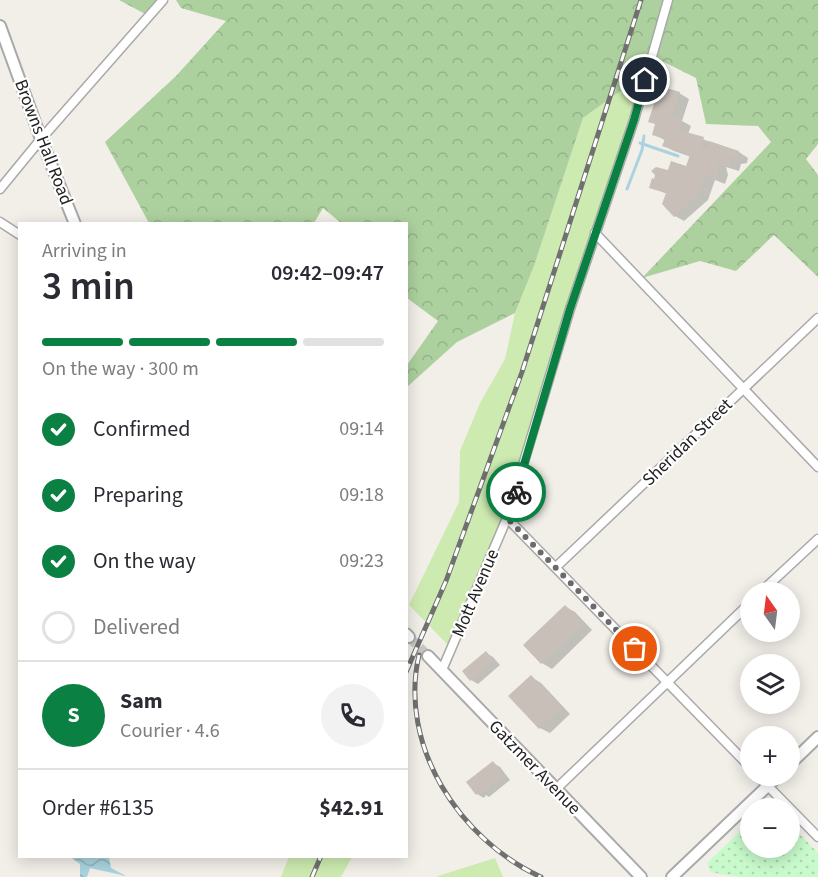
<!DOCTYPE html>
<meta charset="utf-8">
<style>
:root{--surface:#fff;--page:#f2f2f3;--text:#2b2b33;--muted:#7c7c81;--line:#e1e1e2;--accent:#0b8043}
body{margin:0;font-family:"Source Sans 3",sans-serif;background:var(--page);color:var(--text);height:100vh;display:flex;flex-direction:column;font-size:22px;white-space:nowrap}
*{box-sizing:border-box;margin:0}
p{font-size:20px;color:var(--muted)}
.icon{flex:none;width:33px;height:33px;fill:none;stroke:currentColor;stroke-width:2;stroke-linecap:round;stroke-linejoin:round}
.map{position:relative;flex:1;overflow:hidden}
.sheet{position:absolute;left:18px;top:222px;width:390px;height:636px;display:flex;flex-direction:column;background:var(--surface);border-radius:0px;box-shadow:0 3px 15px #0003}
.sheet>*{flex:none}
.needle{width:39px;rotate:346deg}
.controls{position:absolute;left:740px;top:582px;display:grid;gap:12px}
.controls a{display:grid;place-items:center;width:60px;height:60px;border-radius:50%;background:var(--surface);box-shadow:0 3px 15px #0003;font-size:30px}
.pin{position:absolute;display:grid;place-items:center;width:51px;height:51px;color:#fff;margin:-26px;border:3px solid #fff;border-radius:50%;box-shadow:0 2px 6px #0007}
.courier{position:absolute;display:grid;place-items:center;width:60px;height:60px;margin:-30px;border:4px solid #0b8043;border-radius:50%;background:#fff;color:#222;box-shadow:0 2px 8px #0007}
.head em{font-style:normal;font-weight:600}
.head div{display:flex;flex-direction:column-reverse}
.head{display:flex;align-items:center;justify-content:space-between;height:102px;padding:0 24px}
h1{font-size:39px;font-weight:600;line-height:45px}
.bar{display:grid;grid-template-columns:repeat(4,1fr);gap:9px 6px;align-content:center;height:72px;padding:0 24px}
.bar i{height:8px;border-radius:4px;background:var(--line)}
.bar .selected{background:var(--accent)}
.bar p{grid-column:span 4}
.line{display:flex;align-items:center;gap:15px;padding:0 24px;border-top:2px solid var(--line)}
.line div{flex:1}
.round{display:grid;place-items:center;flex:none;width:63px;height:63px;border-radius:32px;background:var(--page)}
ol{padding:0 24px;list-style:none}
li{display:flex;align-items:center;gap:18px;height:66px}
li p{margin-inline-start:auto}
li .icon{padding:6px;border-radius:50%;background:var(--accent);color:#fff;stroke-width:4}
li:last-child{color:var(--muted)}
li i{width:33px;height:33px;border:3px solid var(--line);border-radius:50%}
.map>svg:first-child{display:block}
.grass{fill:#cdebb0}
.forest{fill:url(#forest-crowns)}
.park{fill:url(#park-dots)}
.water{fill:url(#water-waves)}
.shadow{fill:#0003}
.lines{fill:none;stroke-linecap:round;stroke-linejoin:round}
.stream{stroke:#aad3df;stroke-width:3}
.building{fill:#c7bfb8}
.tertiary-tunnel{stroke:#c8c6c1;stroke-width:10;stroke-dasharray:10 5;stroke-linecap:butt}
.minor-casing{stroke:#a9a9a9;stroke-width:11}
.tertiary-casing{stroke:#a9a9a9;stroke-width:14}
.minor{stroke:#fff;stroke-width:8}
.tertiary{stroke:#fff;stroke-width:10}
.rail-casing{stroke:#707070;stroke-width:5}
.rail{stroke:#fff;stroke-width:3;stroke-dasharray:9;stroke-linecap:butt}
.done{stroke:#6b6a68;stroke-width:6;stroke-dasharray:0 10.8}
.route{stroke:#0b8043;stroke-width:8}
.labels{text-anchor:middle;stroke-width:4.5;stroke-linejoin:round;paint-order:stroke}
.street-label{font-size:18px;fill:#222;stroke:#fff}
</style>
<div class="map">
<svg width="818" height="877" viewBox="0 0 818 877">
<defs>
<pattern id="forest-crowns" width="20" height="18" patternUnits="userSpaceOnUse" patternTransform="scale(1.5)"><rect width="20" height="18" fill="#add19e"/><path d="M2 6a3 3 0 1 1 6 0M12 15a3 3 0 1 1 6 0" fill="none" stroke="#95b388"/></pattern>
<pattern id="park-dots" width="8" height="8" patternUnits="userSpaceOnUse" patternTransform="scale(1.5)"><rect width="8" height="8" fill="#c8facc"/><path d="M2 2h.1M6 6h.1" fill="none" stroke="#acd6af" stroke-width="1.8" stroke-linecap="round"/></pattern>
<pattern id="water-waves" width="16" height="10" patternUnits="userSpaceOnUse" patternTransform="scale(1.5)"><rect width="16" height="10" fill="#aad3df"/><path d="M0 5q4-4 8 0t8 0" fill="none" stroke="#92b5bf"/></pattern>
</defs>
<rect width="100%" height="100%" fill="#f2efe9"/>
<g class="grass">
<polygon points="647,72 505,520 448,645 409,605 459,502 460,451 480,403 505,359 515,313 534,266 583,118"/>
<polygon points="289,857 289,856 352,857 341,877 281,877"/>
<polygon points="495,858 503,877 437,877 438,876"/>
</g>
<g class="forest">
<polygon points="119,0 163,0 149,16"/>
<polygon points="176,0 818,0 818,144 806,159 818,175 818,277 774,235 736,271 700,261 642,278 771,142 758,126 706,124 696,78 662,61 583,118 534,266 515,313 457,342 407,387 407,365 438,321 407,298 406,224 341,223 323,208 314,223 149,223 105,142 176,76 226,21 181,8"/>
</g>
<polygon class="park" points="750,822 750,848 789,848 789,823 818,853 818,877 740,877 710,872 707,863"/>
<polygon class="water" points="70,857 109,857 111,868 126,876 90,868 87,877 80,877 80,864"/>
<g class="shadow">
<polygon points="679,93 689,99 682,121 691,126 688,134 739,152 748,158 747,163 741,164 739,171 726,167 728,175 725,184 715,180 708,200 684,221 675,216 667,194 651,187 669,172 687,168 691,157 674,151 664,146 666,141 654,134"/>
<polygon points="566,607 575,612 592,630 552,669 542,663 525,645"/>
<polygon points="486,653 493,657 500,665 478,684 471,680"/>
<polygon points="531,677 541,683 570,714 550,733 540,728"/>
<polygon points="493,763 500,767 510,780 489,797 486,795 484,798 477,794"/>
</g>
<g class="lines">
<g class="stream">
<polyline points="640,143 678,156"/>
<polyline points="627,189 642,150 644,136"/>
</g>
</g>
<g class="building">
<polygon points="660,86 680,92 672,116 682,119 679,130 704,137 701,147 707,149 709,141 739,151 737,158 731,159 729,167 717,163 719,169 715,179 705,176 699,194 674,217 662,204 666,193 649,188 652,178 654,179 655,175 651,171 656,167 668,170 671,161 686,166 690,155 662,146 665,139 652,135 655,124 648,122"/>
<polygon points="565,605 584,624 541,664 523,645"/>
<polygon points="486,651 494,661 470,681 462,671"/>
<polygon points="531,675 562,708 539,729 508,696"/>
<polygon points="493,761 504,776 481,794 479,792 476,795 466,782"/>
</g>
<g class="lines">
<polyline class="tertiary-tunnel" points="409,637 428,656"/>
<defs>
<g id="minor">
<polyline points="0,189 41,139 163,0"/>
<polyline points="0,222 20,235"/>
<polyline points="595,233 818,467"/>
<polyline points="507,518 750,767"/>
<polyline points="556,567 818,318"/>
<polyline points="761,592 818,539"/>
<polyline points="442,670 507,518 570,309 634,120 668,0"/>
<polyline points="758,776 818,837"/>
<polyline points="556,789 750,603"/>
</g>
<g id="tertiary">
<polyline points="0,26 41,139 75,224"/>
<polyline points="406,634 409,637"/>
<polyline points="428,656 641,877"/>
<polyline points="789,765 818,737"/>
<polyline points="672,877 778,776"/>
</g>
</defs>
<use href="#minor" class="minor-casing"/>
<use href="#tertiary" class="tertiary-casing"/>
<use href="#minor" class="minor"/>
<use href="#tertiary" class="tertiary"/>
<defs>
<g id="rail">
<path d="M 419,655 C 398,746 460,840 541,877"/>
<polyline points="406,672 446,581 522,372 641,0"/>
<polyline points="312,877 321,856"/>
</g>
</defs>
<use href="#rail" class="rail-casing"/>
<use href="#rail" class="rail"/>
</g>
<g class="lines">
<polyline class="done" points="516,492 507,518 635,649"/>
<polyline class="route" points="516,492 570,309 634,120 645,80"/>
</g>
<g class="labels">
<g class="street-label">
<text transform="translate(44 142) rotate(69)" y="6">Browns Hall Road</text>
<text transform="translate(687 442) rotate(-44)" y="6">Sheridan Street</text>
<text transform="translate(475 593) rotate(-67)" y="6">Mott Avenue</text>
<text transform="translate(535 767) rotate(46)" y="6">Gatzmer Avenue</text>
</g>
</g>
</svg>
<div class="controls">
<a><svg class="needle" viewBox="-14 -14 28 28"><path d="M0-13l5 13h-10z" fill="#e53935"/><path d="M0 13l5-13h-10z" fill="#7c7c81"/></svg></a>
<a><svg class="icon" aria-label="layers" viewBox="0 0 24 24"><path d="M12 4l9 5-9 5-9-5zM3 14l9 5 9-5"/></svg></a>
<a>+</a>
<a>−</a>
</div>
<div class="pin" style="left:635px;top:649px;background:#ea580c"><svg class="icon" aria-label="bag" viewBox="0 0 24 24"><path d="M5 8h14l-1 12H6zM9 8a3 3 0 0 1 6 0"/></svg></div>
<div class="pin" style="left:645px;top:80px;background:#1f2937"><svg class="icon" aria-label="home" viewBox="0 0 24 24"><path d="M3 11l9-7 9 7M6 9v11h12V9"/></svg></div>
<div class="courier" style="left:516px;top:492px"><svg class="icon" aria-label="bike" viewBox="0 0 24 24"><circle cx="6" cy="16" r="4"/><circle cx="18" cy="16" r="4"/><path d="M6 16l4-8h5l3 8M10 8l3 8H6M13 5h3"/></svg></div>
<section class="sheet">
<div class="head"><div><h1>3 min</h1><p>Arriving in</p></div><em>09:42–09:47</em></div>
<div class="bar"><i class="selected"></i><i class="selected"></i><i class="selected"></i><i></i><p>On the way · 300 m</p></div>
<ol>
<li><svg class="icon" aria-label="check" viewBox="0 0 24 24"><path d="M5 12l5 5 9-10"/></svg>Confirmed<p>09:14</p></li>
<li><svg class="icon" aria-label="check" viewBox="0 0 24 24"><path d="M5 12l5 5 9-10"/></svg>Preparing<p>09:18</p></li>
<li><svg class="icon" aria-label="check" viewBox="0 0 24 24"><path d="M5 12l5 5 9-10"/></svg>On the way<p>09:23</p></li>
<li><i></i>Delivered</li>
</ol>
<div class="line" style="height:108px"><b class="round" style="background:var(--accent);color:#fff">S</b><div><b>Sam</b><p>Courier · 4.6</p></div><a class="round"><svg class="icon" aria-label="phone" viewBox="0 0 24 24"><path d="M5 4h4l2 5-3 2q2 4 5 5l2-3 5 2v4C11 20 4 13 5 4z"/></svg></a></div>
<div class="line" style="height:78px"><div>Order #6135</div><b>$42.91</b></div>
</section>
</div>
